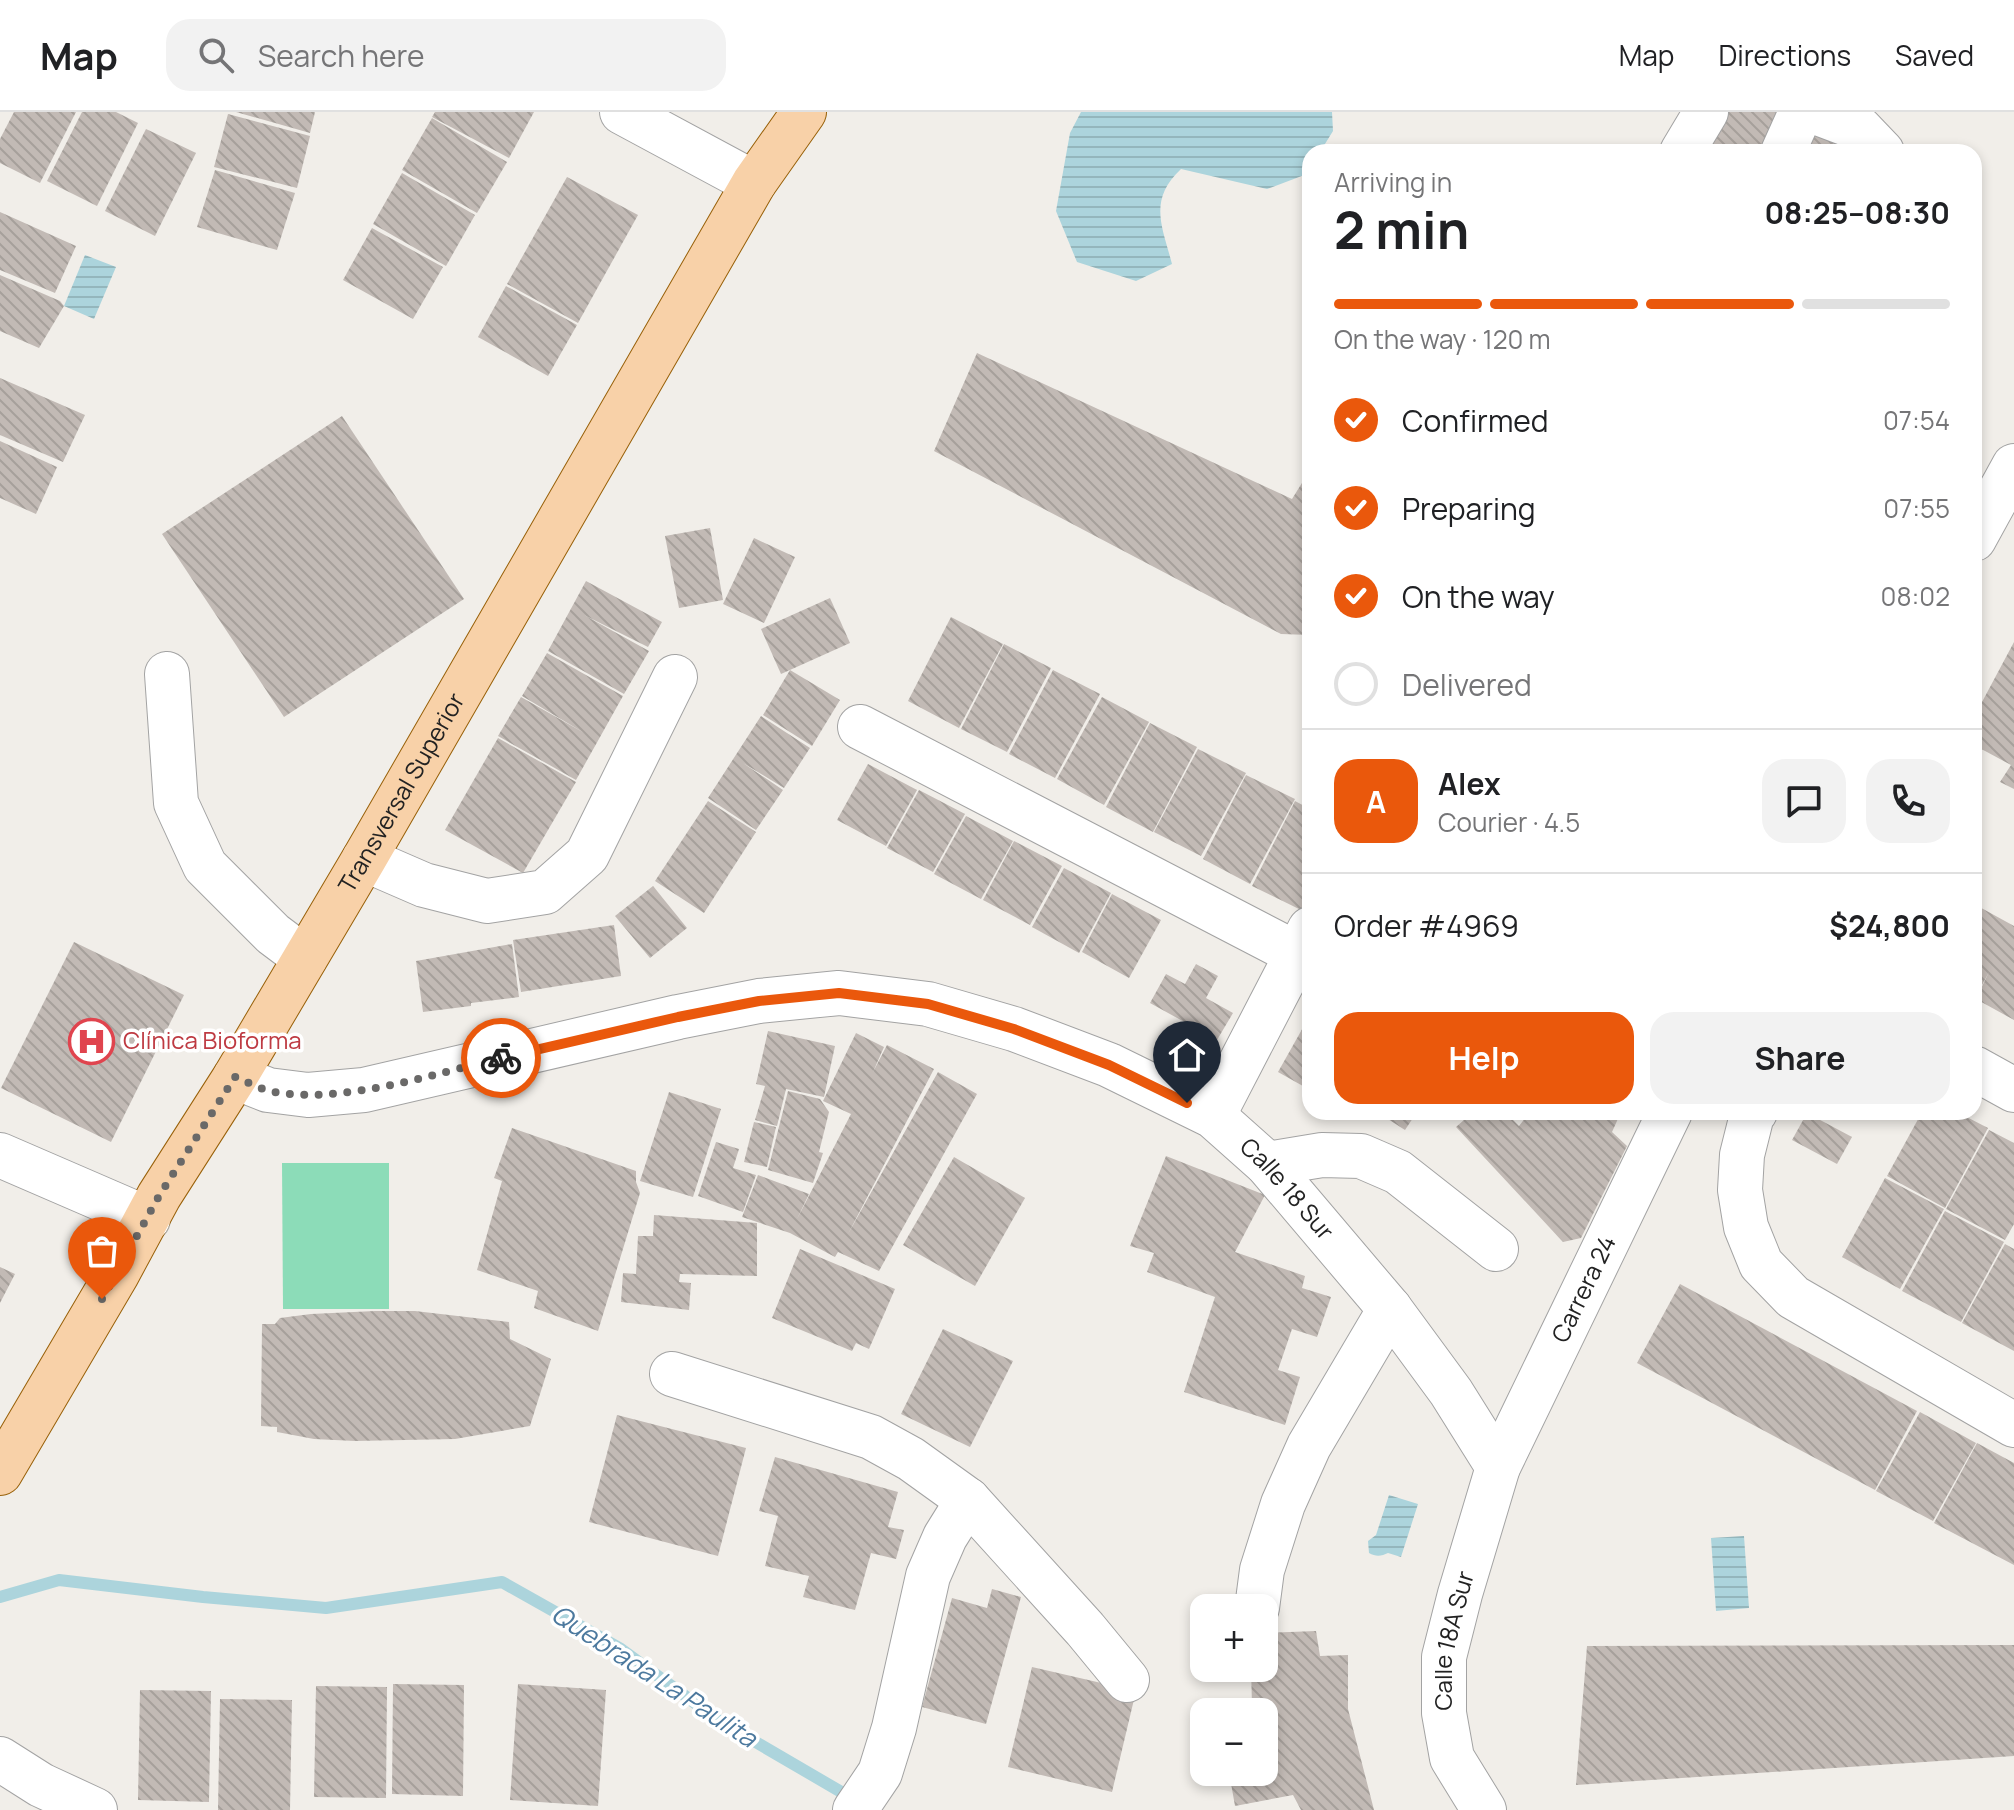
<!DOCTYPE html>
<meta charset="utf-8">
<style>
:root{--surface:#fff;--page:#f2f2f2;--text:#202124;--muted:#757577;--line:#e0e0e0;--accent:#ea580c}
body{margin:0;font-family:Manrope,sans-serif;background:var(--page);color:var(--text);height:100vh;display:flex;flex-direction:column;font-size:30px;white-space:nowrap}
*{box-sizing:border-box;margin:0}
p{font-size:26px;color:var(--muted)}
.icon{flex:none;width:44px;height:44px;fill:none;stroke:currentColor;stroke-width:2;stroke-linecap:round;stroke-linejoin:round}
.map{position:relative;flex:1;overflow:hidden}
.drawer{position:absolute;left:1302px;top:32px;width:680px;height:976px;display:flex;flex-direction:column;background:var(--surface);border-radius:24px;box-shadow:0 4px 12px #0003}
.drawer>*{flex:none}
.buttons{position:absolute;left:1190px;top:1482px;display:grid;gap:16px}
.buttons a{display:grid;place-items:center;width:88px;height:88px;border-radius:16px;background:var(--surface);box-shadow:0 4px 12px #0003;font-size:40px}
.pin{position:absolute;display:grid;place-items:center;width:68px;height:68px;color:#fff;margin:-82px -34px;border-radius:50% 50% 50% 0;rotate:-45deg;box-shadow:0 0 8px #0007}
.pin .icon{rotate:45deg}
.courier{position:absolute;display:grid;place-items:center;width:80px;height:80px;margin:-40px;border:6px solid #ea580c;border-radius:50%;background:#fff;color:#222;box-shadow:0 2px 10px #0007}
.summary em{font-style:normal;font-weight:700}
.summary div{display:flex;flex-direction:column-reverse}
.summary{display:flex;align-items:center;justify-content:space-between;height:136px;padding:0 32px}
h1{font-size:52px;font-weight:700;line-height:60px}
.bar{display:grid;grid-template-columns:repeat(4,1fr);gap:12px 8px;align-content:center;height:96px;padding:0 32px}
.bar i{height:10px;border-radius:6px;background:var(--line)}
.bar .current{background:var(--accent)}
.bar p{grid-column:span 4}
.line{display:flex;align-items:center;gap:20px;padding:0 32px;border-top:2px solid var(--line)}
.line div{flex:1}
.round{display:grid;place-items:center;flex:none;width:84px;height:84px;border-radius:24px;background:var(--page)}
ol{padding:0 32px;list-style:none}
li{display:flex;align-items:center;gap:24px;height:88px}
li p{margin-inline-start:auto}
li .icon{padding:8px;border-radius:50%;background:var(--accent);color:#fff;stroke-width:4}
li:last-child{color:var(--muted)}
li i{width:44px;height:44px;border:4px solid var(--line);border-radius:50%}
.button{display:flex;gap:16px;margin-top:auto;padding:16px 32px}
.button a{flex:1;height:92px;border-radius:24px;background:var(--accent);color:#fff;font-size:32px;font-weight:700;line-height:92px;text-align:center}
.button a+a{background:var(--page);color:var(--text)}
header{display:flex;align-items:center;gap:48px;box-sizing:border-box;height:112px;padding:0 40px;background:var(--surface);border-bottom:2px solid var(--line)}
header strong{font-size:38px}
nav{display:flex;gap:44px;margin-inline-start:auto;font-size:28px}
.search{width:560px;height:72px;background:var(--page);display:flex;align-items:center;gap:20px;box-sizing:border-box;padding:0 28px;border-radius:24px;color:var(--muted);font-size:30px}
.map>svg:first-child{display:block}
.pitch{fill:#8cdcb8}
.water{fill:url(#water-rules)}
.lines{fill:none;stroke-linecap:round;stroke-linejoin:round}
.stream{stroke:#acd4dc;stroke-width:12}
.building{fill:url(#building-back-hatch)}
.minor-casing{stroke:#a3a3a3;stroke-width:46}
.major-casing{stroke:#986008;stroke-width:46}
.minor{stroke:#fff;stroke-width:44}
.major{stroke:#f8d1a8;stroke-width:44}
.done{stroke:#6a6968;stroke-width:8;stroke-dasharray:0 14.4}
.route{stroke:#ea580c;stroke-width:10}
.labels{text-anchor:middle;stroke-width:7;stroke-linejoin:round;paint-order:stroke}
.street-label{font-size:24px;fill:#222;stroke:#fff}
.health-label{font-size:24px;fill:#be3a42;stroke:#fff;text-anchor:start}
.water-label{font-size:26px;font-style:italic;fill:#4c799e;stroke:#fff}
</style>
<header>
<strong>Map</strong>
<div class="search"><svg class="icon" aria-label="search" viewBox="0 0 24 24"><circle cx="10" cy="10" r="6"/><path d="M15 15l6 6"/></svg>Search here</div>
<nav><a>Map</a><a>Directions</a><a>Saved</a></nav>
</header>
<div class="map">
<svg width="2014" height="1698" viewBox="0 0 2014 1698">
<defs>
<pattern id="water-rules" width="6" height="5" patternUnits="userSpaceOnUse" patternTransform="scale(2)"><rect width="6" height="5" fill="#acd4dc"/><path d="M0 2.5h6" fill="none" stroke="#94b6bc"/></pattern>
<pattern id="building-back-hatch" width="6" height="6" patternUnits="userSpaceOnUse" patternTransform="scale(2)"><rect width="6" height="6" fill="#c2bab5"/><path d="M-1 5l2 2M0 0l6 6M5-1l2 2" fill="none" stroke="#a6a09b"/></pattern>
</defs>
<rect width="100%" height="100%" fill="#f1eee9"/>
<polygon class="pitch" points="282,1051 389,1051 389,1197 283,1197"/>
<g class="water">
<path d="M 1081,0 L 1332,0 L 1333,19 L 1320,40 L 1310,40 L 1310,57 L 1307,62 L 1267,77 L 1181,57 C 1148,88 1162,114 1172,152 L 1136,169 L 1077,150 L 1056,99 L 1070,21 Z"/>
<polygon points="85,143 116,155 94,207 64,194"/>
<path d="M 1389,1383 L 1418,1392 L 1401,1445 L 1388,1441 C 1382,1444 1376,1445 1369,1441 L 1368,1429 L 1376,1423 Z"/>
<polygon points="1744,1424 1749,1496 1716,1499 1711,1426"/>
</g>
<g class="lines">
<polyline class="stream" points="0,1485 59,1468 203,1485 326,1496 502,1470 621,1537 718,1608 855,1688"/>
</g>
<g class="building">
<polygon points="14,0 76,0 40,71 0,51 0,27"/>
<polygon points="82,0 116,0 138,11 97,94 47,69"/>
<polygon points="236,0 315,0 310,21"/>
<polygon points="435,0 534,0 509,46 432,5"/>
<polygon points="1718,0 1775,0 1791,6 1773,40 1691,40"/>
<polygon points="228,2 310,24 297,76 214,55"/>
<polygon points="1806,2 1875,40 1787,40"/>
<polygon points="432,6 507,50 477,101 402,58"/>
<polygon points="146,17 196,41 155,124 105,99"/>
<polygon points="215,58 295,81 277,138 197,115"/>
<polygon points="402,61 475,103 446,154 373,112"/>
<polygon points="567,65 638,103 578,211 507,172"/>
<polygon points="0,100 76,134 55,181 0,158"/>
<polygon points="372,116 443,155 413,207 343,168"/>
<polygon points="0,163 60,189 64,194 39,236 0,219"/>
<polygon points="506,174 577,213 548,264 478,225"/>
<polygon points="977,241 1292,387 1310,358 1310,523 1281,522 934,339"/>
<polygon points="0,266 85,303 63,350 0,323"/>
<polygon points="342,304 464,487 284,605 162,422"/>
<polygon points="0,329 57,355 36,402 0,386"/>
<polygon points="710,416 723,488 679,496 665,424"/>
<polygon points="754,426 795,445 764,511 723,492"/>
<polygon points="586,469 662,510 648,535 584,503 649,539 624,582 548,539"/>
<polygon points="830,486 850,531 781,562 761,517"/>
<polygon points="951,505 1003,532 959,616 908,589"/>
<polygon points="2014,530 2014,677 2000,670 2011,653 1974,633 1974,605"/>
<polygon points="1004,532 1051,556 1007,640 961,617"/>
<polygon points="547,541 623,584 576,668 498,624 521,585 586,622 522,584"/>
<polygon points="790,558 840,588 812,634 763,603"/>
<polygon points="1053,558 1100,582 1055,666 1009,642"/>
<polygon points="1102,585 1149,610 1104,693 1057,667"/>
<polygon points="761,604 810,636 784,676 743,651 783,678 756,718 708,686"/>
<polygon points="1150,611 1197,635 1153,720 1106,695"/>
<polygon points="498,626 576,670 523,761 445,718"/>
<polygon points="1198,637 1246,661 1201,744 1154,720"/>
<polygon points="868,652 917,678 886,734 837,708"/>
<polygon points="1246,663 1295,687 1250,772 1203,747"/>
<polygon points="919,678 965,702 933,760 887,736"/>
<polygon points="708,689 756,720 704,801 655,769"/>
<polygon points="1295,689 1310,697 1310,780 1301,798 1252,774"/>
<polygon points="966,704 1013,729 981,787 934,762"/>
<polygon points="1014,729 1062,754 1030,813 983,788"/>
<polygon points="1064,756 1111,781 1079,841 1032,815"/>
<polygon points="653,774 687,816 650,846 615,804"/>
<polygon points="1112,782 1161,808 1129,866 1082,840"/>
<polygon points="1974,792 2014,814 2014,908 1976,887 1989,860 1974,888"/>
<polygon points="614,813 621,864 521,880 513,828"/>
<polygon points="74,830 184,883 111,1030 1,976"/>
<polygon points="512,832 519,885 471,891 471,894 423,900 416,849"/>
<polygon points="1196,852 1218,864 1206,886 1233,901 1217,928 1150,891 1166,862 1185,872"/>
<polygon points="1305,912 1310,915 1310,978 1278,960"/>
<polygon points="768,919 835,934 824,985 786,977 777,1014 755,1008 765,974 756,972"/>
<polygon points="856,921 884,935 873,960 887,933 934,957 848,1122 938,960 977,982 879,1159 838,1140 835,1145 790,1121 742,1105 758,1063 809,1082 797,1107 851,1002 823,989"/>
<polygon points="788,979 820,987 829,1000 819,1040 823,1041 813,1071 768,1058"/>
<polygon points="669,980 721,997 693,1085 640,1069"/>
<polygon points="1377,1000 1417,1000 1405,1018"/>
<polygon points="1473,1000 1505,1000 1519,1014 1530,1000 1621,1000 1612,1020 1627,1034 1581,1126 1563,1130 1456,1015"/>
<polygon points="1922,1000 1957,1000 1988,1016 1945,1096 1887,1064"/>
<polygon points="1807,1001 1852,1025 1837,1052 1792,1028"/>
<polygon points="754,1010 776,1015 767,1055 744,1050"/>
<polygon points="512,1016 636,1059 636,1070 640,1081 598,1219 534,1196 538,1179 477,1158 502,1069 494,1066"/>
<polygon points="1989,1018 2014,1031 2014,1112 2005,1128 1946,1097"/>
<polygon points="716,1030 739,1037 733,1056 756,1063 743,1100 698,1084"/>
<polygon points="1166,1044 1265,1083 1235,1140 1305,1164 1302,1176 1331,1185 1317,1225 1292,1217 1278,1258 1300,1265 1285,1313 1184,1280 1215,1185 1147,1160 1154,1141 1130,1134"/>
<polygon points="954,1045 1025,1086 975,1174 903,1133"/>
<polygon points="1885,1066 1944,1097 1900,1177 1842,1145"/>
<polygon points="1945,1099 2004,1130 1961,1210 1902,1179"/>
<polygon points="654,1103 757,1111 757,1164 680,1162 679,1170 691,1171 689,1198 621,1190 623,1161 636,1162 638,1124 653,1124"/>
<polygon points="2005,1132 2014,1137 2014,1239 1962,1211"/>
<polygon points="800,1137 895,1177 869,1237 856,1231 852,1239 772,1206"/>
<polygon points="0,1155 15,1162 0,1191"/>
<polygon points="1680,1172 1917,1299 1875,1378 1637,1251"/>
<polygon points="375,1199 415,1199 509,1210 510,1227 551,1247 530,1314 455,1327 355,1329 314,1327 277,1320 277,1315 261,1314 262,1212 275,1212 280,1206 311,1202"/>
<polygon points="943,1217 1013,1249 970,1335 901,1302"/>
<polygon points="1920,1300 1976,1331 1933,1409 1876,1379"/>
<polygon points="617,1303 746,1336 718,1444 589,1410"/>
<polygon points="1977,1331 2014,1351 2014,1453 1934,1411"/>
<polygon points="775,1345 898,1380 888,1415 904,1418 896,1447 871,1441 855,1498 803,1485 809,1464 765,1454 778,1404 759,1399"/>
<polygon points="992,1477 1021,1485 986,1612 922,1595 952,1486 987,1496"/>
<polygon points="1316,1519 1320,1544 1348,1543 1348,1597 1374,1698 1301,1698 1293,1683 1235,1694 1229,1660 1264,1660 1264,1600 1242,1600 1242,1594 1252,1593 1251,1556 1264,1556 1265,1521"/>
<polygon points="2014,1533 2014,1644 1576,1673 1587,1534"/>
<polygon points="1032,1555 1136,1579 1112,1680 1008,1655"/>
<polygon points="393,1572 464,1573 463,1684 392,1682"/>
<polygon points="518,1572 606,1578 598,1694 510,1688"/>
<polygon points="316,1574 387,1575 386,1686 314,1685"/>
<polygon points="140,1578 211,1579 209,1690 138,1688"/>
<polygon points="220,1587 292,1588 290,1698 218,1698"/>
</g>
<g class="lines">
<defs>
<g id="minor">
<polyline points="622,0 754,71"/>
<polyline points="1815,0 1860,17 1882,40"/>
<polyline points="1682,40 1706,0"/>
<polyline points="1783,40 1801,0"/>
<polyline points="1974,427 2014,354"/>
<polyline points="167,562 176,691 205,754 273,822 305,846"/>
<polyline points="860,615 1297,842"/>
<polyline points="364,747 424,773 487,789 545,780 587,743 675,565"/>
<polyline points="1974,956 2014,978"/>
<path id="s1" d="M 235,965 L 268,978 L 308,983 L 364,978 L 678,905 L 759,889 L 839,881 L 928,892 L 1014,917 L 1109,953 L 1213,1004 L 1267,1052 L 1390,1197 L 1451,1280 L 1498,1355"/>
<polyline points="1755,1000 1752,1003 1742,1043 1740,1078 1746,1115 1761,1152 1793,1185 2014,1313"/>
<polyline points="1213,1004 1310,817"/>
<polyline points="0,1043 148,1107"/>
<polyline points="1267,1052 1322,1043 1361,1044 1398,1060 1496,1137"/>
<polyline points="672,1262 871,1325 911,1347 968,1388 1085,1517 1127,1568"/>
<polyline points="1257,1496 1262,1458 1283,1392 1309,1334 1390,1197"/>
<polyline points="0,1647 41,1673 95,1698"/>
<polyline points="855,1698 880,1661 894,1616 928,1464 945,1425 968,1388"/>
<path id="s2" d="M 1484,1698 L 1452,1646 L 1444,1601 L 1444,1545 L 1460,1482 L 1498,1355 L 1670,1000"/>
</g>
<g id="major">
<path id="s3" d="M 0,1361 L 117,1162 L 159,1084 L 235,965 L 364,747 L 754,71 L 804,0"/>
</g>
</defs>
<use href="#minor" class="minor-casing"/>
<use href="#major" class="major-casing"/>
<use href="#minor" class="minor"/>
<use href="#major" class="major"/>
</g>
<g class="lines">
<path class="done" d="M 102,1187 L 159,1084 L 235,965 C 246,969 258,976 270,979 C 337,994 434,962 501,946"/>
<polyline class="route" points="501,946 678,905 759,889 839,881 928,892 1014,917 1109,953 1187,991"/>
</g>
<defs>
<symbol id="hospital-ring" viewBox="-11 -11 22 22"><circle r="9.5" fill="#fff" stroke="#e0444e" stroke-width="1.5"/><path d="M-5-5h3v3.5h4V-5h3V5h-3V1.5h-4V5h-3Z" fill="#e0444e"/></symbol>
</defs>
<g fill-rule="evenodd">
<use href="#hospital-ring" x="66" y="904" width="51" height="51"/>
</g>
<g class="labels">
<g class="street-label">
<text dy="8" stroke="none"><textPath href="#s3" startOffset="790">Transversal Superior</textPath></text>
<text dy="8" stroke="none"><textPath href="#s1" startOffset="1118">Calle 18 Sur</textPath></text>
<text dy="8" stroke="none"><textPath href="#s2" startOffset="558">Carrera 24</textPath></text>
<text dy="8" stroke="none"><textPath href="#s2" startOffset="180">Calle 18A Sur</textPath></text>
</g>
<g class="health-label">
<text x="123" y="937">Clínica Bioforma</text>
</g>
<g class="water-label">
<text transform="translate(654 1564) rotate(33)" y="9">Quebrada La Paulita</text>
</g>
</g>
</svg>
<div class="buttons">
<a>+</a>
<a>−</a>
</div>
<div class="pin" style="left:102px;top:1187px;background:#ea580c"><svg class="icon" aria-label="bag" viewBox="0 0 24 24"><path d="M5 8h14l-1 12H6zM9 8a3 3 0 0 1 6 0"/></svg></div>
<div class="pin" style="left:1187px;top:991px;background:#1f2937"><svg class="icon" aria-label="home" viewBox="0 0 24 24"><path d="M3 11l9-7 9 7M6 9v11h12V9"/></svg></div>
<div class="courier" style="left:501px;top:946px"><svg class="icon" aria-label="bike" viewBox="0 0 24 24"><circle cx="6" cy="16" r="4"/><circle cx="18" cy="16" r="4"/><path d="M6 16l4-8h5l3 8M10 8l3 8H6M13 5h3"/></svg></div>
<section class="drawer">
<div class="summary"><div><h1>2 min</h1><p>Arriving in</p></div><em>08:25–08:30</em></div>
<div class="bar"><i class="current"></i><i class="current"></i><i class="current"></i><i></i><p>On the way · 120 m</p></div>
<ol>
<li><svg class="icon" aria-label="check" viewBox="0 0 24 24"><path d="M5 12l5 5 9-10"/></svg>Confirmed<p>07:54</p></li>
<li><svg class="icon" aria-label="check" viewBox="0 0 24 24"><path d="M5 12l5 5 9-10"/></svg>Preparing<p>07:55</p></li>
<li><svg class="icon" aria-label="check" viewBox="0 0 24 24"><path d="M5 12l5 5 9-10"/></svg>On the way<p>08:02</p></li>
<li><i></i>Delivered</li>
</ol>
<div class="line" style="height:144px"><b class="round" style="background:var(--accent);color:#fff">A</b><div><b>Alex</b><p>Courier · 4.5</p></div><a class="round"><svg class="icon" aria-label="chat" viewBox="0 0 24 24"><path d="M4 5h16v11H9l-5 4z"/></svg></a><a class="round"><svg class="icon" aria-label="phone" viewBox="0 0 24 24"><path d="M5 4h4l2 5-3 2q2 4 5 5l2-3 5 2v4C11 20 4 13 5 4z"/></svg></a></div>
<div class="line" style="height:104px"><div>Order #4969</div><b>$24,800</b></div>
<div class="button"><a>Help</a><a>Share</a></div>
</section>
</div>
